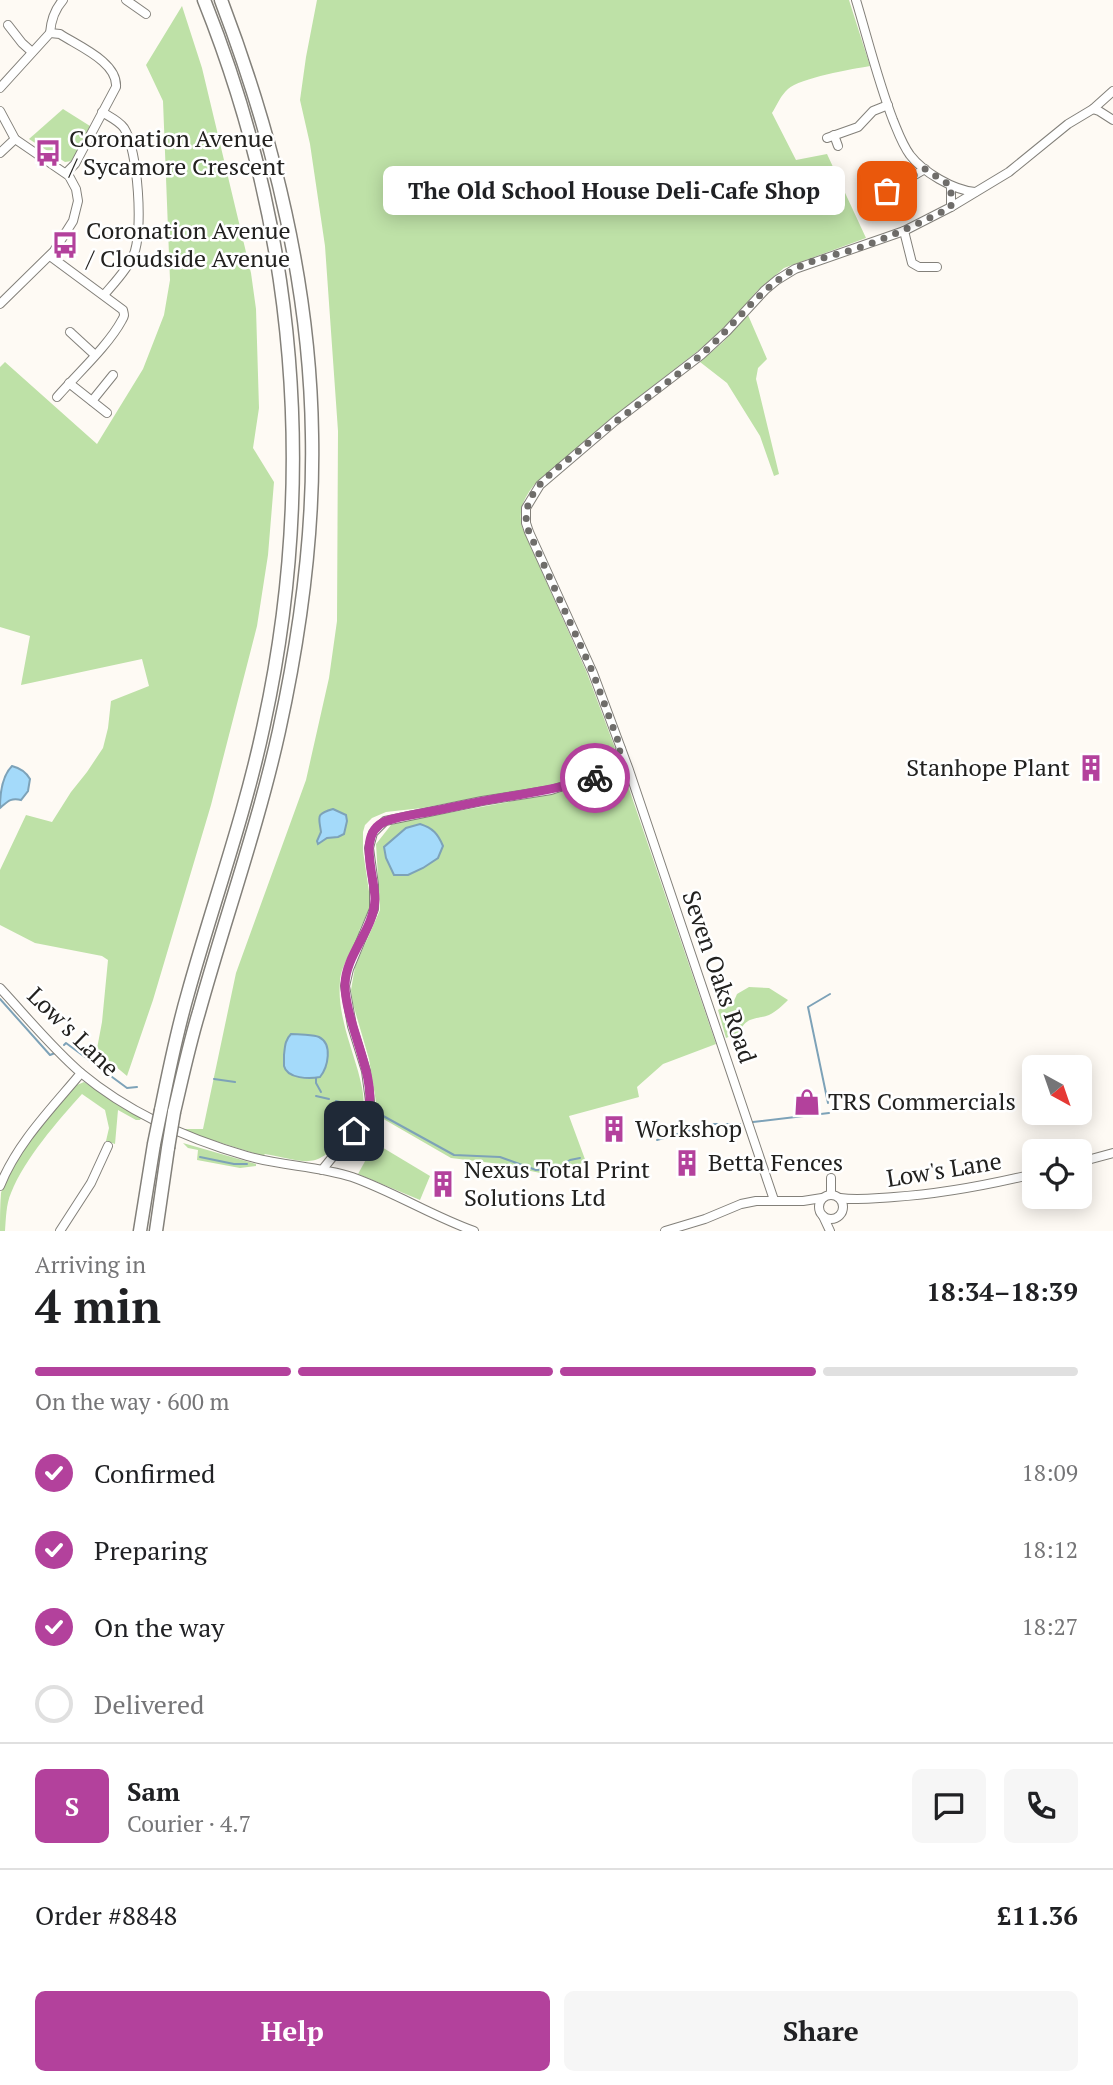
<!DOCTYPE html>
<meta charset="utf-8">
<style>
:root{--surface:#fff;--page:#f6f6f6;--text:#202124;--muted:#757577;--line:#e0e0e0;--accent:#b3419c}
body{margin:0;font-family:"PT Serif",serif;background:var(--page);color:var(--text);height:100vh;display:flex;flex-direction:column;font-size:26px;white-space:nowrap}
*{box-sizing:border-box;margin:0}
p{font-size:23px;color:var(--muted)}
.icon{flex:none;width:38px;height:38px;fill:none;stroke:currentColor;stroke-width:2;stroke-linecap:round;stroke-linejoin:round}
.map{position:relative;height:1231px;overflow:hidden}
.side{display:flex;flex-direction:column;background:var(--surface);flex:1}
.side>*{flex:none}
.needle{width:46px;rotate:140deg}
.controls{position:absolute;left:1022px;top:1055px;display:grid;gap:14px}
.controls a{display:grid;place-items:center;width:70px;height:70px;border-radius:10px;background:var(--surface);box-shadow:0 4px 18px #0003;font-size:35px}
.pin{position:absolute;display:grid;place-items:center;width:60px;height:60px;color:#fff;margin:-30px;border-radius:14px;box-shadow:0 4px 10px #0006}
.courier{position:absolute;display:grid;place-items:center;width:70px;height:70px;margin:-35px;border:5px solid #b3419c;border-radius:50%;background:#fff;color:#222;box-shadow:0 2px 9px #0007}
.bubble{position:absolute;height:49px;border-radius:10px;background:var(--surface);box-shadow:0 4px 18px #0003;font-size:23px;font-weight:600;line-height:49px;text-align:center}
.headline em{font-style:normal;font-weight:600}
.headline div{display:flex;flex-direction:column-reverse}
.headline{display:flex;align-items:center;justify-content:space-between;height:119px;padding:0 35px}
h1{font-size:46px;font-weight:600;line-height:52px}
.bar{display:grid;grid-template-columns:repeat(4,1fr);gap:10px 7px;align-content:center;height:84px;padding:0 35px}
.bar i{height:9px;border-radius:5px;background:var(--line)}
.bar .selected{background:var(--accent)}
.bar p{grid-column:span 4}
.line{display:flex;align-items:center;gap:18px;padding:0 35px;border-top:2px solid var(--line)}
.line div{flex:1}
.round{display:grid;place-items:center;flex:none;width:74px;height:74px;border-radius:10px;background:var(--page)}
ol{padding:0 35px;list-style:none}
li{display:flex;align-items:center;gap:21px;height:77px}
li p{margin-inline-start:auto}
li .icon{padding:7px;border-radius:50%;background:var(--accent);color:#fff;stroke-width:4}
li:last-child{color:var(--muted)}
li i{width:38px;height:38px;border:4px solid var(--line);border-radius:50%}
.primary-button{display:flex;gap:14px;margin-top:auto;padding:14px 35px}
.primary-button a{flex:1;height:80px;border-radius:10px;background:var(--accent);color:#fff;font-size:28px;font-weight:600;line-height:80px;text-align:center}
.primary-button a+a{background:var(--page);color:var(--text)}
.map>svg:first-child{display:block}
.green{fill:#bee1a7}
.water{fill:#a4dafa;stroke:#7da2b8;stroke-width:2}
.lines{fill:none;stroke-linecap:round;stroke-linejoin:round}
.stream{stroke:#7da2b8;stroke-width:2}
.minor-casing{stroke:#83807a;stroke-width:10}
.highway-casing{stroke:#83807a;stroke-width:15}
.minor{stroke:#fff;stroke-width:8}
.highway{stroke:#fff;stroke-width:12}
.highway-bridge-casing{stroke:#83807a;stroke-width:15;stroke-linecap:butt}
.highway-bridge{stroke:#fff;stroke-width:12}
.done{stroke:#6f6d6a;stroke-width:7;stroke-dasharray:0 12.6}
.route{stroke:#b3419c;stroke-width:9}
.labels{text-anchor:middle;stroke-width:5;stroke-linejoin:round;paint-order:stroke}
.poi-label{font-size:24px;fill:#22211f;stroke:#fff;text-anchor:start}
.street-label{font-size:24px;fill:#22211f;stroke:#fff}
</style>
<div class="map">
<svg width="1113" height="1231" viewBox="0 0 1113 1231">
<rect width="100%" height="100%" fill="#fefaf4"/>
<g class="green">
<path d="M 317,0 L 849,0 L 870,66 C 852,69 800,78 788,89 C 781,95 777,105 772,113 L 796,160 L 827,154 L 866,238 L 784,268 L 757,291 L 732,320 L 703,347 L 608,421 L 534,485 C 524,498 518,510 522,527 L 587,673 L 615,748 L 601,770 L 546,788 L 490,795 L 422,808 L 386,812 L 372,818 L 365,825 L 363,832 L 363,851 L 371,905 L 359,931 L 363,933 C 354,947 341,965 340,981 C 337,1011 350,1043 358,1071 C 361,1083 365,1096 363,1108 C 361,1119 352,1127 345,1135 C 315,1172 307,1161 265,1154 L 263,1156 L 183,1131 L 183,1129 L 203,1129 L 236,973 L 306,780 L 329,678 L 337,621 L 338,431 L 325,246 L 310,144 L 300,100 L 306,57 Z"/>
<polygon points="182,6 202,68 251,273 256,309 259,408 253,448 274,482 268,555 257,626 211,805 153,1000 127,1076 108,1060 96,1054 102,1022 108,960 102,956 35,943 0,925 0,870 26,815 52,822 71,792 87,772 103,748 108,728 111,701 149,686 142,659 21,685 30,636 0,627 0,367 5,362 97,444 143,369 164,315 170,280 163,101 146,65"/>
<polygon points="63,109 90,126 72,161 65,162 29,139"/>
<polygon points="748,315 767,359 758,368 756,379 779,474 774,476 760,436 727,383 700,362 723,342"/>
<polygon points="618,774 624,774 716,1044 663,1064 637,1087 639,1097 569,1116 586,1162 545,1174 492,1163 451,1158 373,1113 376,1102 369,1059 353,1004 351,990 355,967 380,910 376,844 391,825 409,820 558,793"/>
<path d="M 749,987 L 769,988 L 788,1000 C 782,1006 777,1011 769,1015 C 756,1020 746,1016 740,1032 L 726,1038 L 718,1010 L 734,1001 L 737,994 Z"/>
<path d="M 84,1082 L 142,1117 L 140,1120 L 136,1120 L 118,1110 L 115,1144 L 106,1141 L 109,1128 L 105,1110 L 82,1094 C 57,1122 25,1158 11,1193 C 6,1204 6,1219 5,1231 L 0,1231 C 0,1219 0,1205 1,1193 C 12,1154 45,1122 71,1091 L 77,1085 Z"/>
<polygon points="183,1143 256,1164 256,1166 240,1168 197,1160 198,1150 188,1148"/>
<polygon points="375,1143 430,1176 420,1200 358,1174"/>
</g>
<g class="water">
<path d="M 12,766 C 20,768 26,772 30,779 L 28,791 L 21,800 C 11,797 7,802 0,808 C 0,794 2,776 12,766 Z"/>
<path d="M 333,809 L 346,815 L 347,821 L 344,834 L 338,837 L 327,838 L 318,844 L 317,841 L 321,832 C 319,817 315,814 333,809 Z"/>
<path d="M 420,824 C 433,828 438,834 443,846 L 438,858 L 423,868 L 408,875 L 394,875 L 386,858 L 384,847 L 406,828 Z"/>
<path d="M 291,1034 C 296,1034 315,1035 319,1037 C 333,1044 328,1067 320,1077 C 310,1079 287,1079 284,1066 C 284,1065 284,1056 284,1055 C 285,1046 285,1040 291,1034 Z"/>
</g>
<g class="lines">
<g class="stream">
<polyline points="0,999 50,1055 55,1053"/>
<polyline points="64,1045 66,1043 127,1088 137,1087"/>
<polyline points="316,1078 316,1083 321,1092"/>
<polyline points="214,1079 235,1082"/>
<polyline points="316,1096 329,1099"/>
<polyline points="336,1101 360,1107"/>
<polyline points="828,1103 808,1007 830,994"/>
<polyline points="376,1112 454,1155 500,1157 536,1170 555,1169 570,1160 580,1158"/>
<polyline points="753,1122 829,1113"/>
<polyline points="657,1140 712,1124 740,1124"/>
<polyline points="200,1157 234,1164 247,1164"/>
</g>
<defs>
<g id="minor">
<polyline points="126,0 146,14"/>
<path d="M 856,0 C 868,40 878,81 893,120 C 898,132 902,144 910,155 C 923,172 953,190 975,192"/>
<polyline points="8,25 22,43 32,52"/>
<path d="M 50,33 C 51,20 55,9 63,0"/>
<path d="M 0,88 L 50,33 L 60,34 C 78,46 118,62 116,87 L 75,164 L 66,173"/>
<polyline points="1093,109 1099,111 1113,120"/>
<polyline points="0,111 15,139 69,176 76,189 78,201 73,221 54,251 0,304"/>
<path d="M 102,112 C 110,117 119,121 124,128 C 138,149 144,234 133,256 C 127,270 114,283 104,295"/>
<polyline points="834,135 838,146"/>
<polyline points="827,138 858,127 873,111 888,105"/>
<polyline points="0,153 15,139"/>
<polyline points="887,191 925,169"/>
<polyline points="951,207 951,186"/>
<polyline points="904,231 912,263 919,267 937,267"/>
<path d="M 50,256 L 123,310 C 124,315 125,315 122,320 C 108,346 77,374 57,397"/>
<polyline points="70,332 95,355"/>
<polyline points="69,383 107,413"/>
<polyline points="92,401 113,375"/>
<polyline points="604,774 621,749"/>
<path d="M 0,988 C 26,1016 52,1048 81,1073 C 129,1113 188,1139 247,1156 C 282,1166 318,1166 352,1177 C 394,1192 432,1216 474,1231"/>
<polyline points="1080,1162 1113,1153"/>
<polyline points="322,1170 365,1117 370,1101 366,1071 352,1026 345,986 349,969 374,909 374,885 369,848 373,833 385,821 482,801 551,790 627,766"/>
<path d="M 0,1186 C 17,1143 52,1108 81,1073"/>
<polyline points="831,1194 831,1178"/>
<circle cx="831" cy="1207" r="12"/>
<path d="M 840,1198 C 859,1201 875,1198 894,1197 C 942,1194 988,1185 1034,1174"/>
<polyline points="774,1200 629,770 593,673 529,532 526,523 526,508 540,485 615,421 701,355 727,331 765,290 777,280 795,269 904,231 951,207 1009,172 1068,124 1093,109 1113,91"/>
<polyline points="823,1216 830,1231"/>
<polyline points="60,1231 91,1183 108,1146"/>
<polyline points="665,1231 705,1219 741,1204 756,1201 803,1201 822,1198"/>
</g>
<g id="highway">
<path d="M 161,1110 C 169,1070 177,1031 188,993 C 213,903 245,815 264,724 C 317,480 297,232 204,0"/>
<path d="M 174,1112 C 182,1078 189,1045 199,1012 C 225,918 258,826 279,731 C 300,635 314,534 312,435 C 310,286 274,139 221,0"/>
<polyline points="140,1231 154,1144"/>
<polyline points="156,1231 168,1148"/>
</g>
</defs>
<use href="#minor" class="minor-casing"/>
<use href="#highway" class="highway-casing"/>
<use href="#minor" class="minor"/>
<use href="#highway" class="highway"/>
<defs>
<g id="highway-bridge">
<polyline points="154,1144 161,1110"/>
<polyline points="168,1148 174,1112"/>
</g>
</defs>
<use href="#highway-bridge" class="highway-bridge-casing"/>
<use href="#highway-bridge" class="highway-bridge"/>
</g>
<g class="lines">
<path class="done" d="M 595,778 L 604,774 L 621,749 L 593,673 L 529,532 C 523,516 527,502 537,488 C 549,473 567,461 581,449 C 621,416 664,387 703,353 C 734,326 757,291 793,270 C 813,259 836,255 858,248 C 890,237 921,223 951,207 L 951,186 L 925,169 L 887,191"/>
<path class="route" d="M 354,1131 C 360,1124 365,1117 368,1109 C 378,1080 344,1019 345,984 C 346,954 374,930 375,899 C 375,876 356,833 386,821 C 401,816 418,814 433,811 C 459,806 485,800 512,796 C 540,791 567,787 595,778"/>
</g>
<defs>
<symbol id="bus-bare" viewBox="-9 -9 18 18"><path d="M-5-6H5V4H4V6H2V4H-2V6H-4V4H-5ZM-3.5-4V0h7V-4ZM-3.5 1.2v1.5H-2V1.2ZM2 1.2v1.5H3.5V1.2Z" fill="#b3419c" stroke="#fff" stroke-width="2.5" paint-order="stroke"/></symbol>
<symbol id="building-bare" viewBox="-9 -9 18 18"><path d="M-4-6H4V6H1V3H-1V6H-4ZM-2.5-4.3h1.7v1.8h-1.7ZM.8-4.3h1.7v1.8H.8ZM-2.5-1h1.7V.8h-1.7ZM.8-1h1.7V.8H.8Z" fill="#b3419c" stroke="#fff" stroke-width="2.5" paint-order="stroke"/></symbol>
<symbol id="shop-bare" viewBox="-9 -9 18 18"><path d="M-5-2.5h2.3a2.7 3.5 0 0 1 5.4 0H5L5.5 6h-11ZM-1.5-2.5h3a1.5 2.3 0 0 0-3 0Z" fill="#b3419c" stroke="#fff" stroke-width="2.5" paint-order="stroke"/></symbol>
</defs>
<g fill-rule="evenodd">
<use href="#bus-bare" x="29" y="134" width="38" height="38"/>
<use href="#bus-bare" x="46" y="226" width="38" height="38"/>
<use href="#building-bare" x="1072" y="749" width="38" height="38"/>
<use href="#shop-bare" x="788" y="1083" width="38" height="38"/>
<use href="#building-bare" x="595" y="1110" width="38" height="38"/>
<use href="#building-bare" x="668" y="1144" width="38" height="38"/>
<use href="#building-bare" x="424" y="1165" width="38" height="38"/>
</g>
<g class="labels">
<g class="poi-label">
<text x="69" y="147">Coronation Avenue<tspan x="69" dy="28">/ Sycamore Crescent</tspan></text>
<text x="86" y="239">Coronation Avenue<tspan x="86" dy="28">/ Cloudside Avenue</tspan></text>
<text x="1070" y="776" text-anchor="end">Stanhope Plant</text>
<text x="828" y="1110">TRS Commercials</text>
<text x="635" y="1137">Workshop</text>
<text x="708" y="1171">Betta Fences</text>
<text x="464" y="1178">Nexus Total Print<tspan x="464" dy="28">Solutions Ltd</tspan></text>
</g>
<g class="street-label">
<text transform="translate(719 977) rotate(71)" y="8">Seven Oaks Road</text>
<text transform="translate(73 1032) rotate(44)" y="8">Low's Lane</text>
<text transform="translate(944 1170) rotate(-9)" y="8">Low's Lane</text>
</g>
</g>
</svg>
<div class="controls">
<a><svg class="needle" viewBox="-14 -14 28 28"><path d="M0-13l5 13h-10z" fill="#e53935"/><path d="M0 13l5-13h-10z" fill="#757577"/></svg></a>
<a><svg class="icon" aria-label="locate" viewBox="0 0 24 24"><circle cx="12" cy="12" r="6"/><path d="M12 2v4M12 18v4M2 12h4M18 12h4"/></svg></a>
</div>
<div class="pin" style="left:887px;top:191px;background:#ea580c"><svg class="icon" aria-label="bag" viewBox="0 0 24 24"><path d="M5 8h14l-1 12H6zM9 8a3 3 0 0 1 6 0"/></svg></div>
<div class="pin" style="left:354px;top:1131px;background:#1f2937"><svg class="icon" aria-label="home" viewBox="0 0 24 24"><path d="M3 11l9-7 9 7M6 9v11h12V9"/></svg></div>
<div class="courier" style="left:595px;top:778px"><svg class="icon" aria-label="bike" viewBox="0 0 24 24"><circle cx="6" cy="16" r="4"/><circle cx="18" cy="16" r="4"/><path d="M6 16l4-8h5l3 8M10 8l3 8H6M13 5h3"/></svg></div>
<div class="bubble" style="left:383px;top:166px;width:462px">The Old School House Deli-Cafe Shop</div>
</div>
<section class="side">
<div class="headline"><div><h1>4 min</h1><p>Arriving in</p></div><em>18:34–18:39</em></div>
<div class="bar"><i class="selected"></i><i class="selected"></i><i class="selected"></i><i></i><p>On the way · 600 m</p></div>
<ol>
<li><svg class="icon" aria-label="check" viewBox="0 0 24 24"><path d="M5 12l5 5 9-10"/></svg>Confirmed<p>18:09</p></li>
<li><svg class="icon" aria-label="check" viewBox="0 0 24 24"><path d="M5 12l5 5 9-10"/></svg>Preparing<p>18:12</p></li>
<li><svg class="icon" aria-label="check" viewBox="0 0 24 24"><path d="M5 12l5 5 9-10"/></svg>On the way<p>18:27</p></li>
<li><i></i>Delivered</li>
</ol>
<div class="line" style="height:126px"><b class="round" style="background:var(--accent);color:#fff">S</b><div><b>Sam</b><p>Courier · 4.7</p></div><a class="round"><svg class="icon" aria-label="chat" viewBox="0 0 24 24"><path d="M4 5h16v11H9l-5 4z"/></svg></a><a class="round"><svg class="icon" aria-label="phone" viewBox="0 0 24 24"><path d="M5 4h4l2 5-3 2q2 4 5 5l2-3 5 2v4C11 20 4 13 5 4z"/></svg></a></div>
<div class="line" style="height:91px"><div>Order #8848</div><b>£11.36</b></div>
<div class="primary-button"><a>Help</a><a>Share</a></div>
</section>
